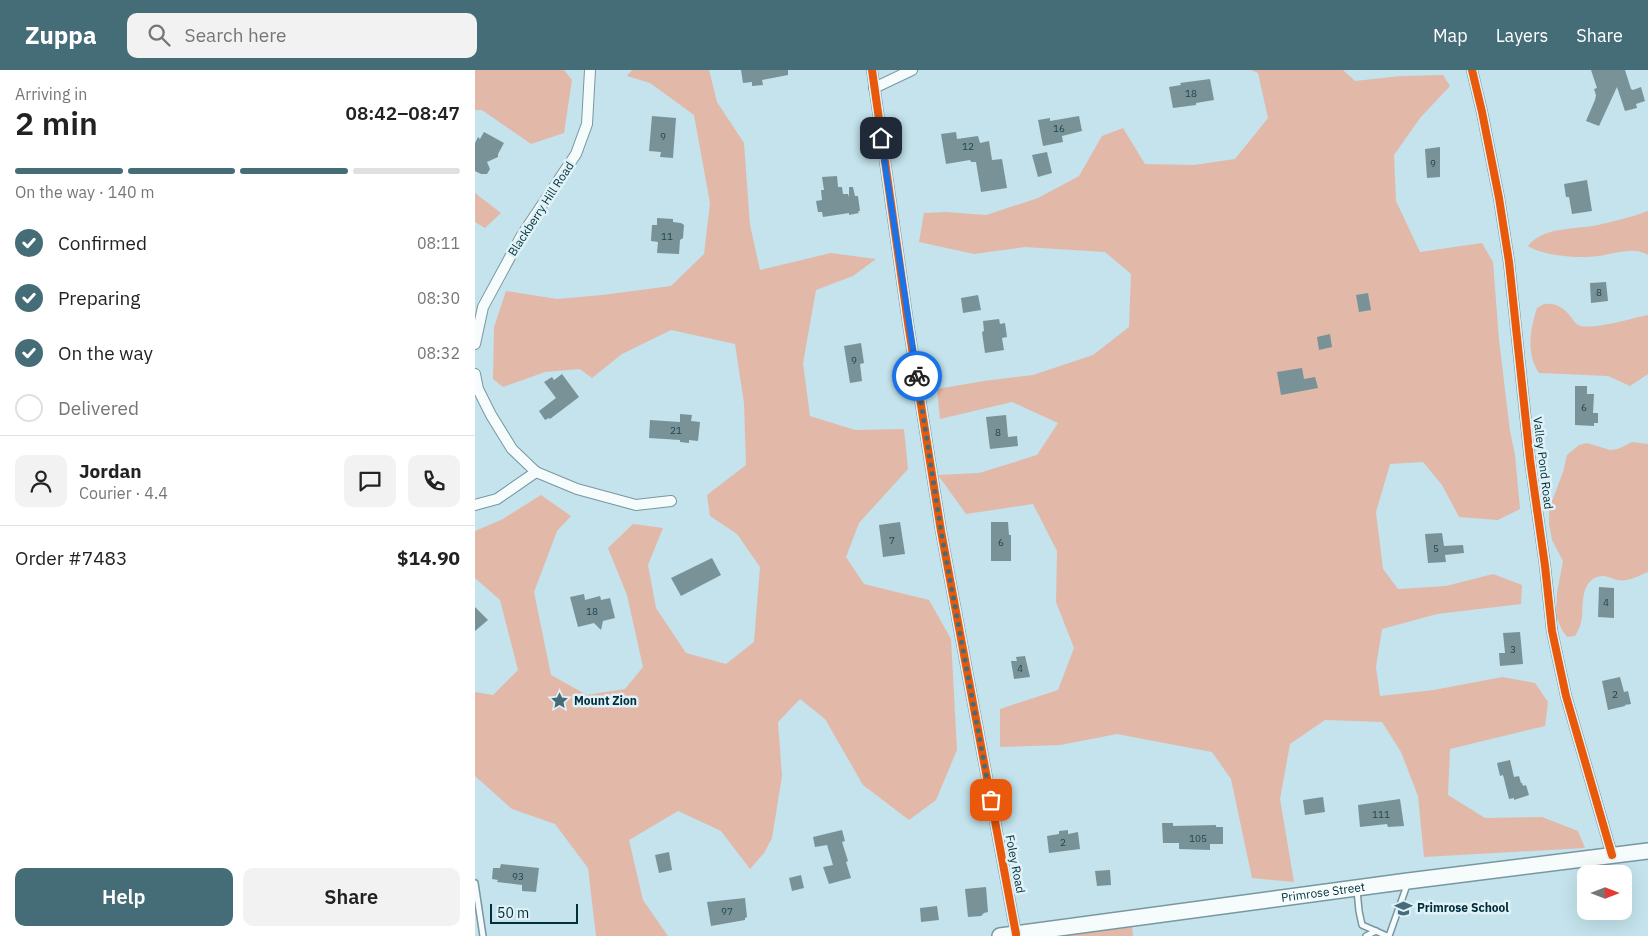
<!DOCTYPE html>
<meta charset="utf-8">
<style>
:root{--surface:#fff;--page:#f2f2f2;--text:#222;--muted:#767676;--line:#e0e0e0;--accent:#456d78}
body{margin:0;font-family:"IBM Plex Sans",sans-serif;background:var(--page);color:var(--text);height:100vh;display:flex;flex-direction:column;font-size:19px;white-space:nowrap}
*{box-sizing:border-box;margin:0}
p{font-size:16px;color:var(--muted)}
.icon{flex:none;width:28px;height:28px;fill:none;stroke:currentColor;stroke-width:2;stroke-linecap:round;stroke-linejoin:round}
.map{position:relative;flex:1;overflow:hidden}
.details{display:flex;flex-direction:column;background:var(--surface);width:475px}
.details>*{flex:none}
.needle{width:32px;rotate:90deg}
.controls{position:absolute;left:1102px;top:795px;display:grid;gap:10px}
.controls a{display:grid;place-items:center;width:55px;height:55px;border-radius:10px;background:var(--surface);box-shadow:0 5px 20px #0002;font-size:25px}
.scale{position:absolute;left:15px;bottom:12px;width:88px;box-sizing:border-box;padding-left:5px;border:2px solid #002e39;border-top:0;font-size:14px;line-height:18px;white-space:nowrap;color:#002e39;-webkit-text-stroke:4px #e0f2f8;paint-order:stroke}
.pin{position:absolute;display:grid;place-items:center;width:42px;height:42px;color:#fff;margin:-21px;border-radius:10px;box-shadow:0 2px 8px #0006}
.courier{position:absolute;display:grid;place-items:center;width:50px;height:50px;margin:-25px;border:4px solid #1a73e8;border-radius:50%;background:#fff;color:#222;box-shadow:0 1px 6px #0007}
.headline em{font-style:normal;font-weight:600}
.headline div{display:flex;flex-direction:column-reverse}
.headline{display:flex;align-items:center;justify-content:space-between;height:85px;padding:0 15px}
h1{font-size:32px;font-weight:600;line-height:38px}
.bar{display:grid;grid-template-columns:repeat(4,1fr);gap:8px 5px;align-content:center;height:60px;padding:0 15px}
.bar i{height:6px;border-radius:4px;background:var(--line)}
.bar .current{background:var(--accent)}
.bar p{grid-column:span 4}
.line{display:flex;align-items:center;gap:12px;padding:0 15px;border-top:1px solid var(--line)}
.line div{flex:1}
.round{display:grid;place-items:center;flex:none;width:52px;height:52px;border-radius:10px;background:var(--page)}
ol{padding:0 15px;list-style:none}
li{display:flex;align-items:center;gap:15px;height:55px}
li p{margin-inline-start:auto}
li .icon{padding:5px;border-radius:50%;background:var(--accent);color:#fff;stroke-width:4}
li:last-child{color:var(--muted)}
li i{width:28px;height:28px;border:2px solid var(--line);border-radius:50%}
.button{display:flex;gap:10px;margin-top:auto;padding:10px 15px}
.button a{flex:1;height:58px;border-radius:10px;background:var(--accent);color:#fff;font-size:20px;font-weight:600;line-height:58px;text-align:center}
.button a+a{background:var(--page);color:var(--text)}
header{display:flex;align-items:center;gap:30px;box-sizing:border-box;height:70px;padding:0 25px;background:var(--accent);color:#fff}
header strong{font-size:24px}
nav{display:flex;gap:28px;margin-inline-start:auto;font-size:18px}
.search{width:350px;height:45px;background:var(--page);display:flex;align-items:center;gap:12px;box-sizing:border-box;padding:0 18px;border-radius:10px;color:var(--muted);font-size:19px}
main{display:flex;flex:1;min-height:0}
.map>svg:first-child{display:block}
.green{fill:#e2b8a9}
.building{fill:#799298}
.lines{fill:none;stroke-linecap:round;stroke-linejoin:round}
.lane-casing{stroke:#78979f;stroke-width:8}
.street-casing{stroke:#78979f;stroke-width:12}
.secondary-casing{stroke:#78979f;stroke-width:18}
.lane{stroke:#f6fbfc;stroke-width:5}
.street{stroke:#f6fbfc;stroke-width:10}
.secondary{stroke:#f6fbfc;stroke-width:15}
.cycleway-casing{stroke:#e0f2f8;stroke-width:11}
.cycleway{stroke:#e8590c;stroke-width:8}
.done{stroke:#456d78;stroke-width:5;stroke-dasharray:0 9}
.route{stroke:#1a73e8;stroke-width:6}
.labels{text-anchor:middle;stroke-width:5;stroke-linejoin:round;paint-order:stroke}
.number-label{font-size:10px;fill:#1e4751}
.street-label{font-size:12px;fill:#002e39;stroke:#e0f2f8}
.poi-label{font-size:12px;font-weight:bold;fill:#002e39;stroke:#e0f2f8;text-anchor:start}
</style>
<header>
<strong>Zuppa</strong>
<div class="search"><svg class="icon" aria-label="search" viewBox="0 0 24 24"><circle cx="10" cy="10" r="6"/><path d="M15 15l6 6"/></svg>Search here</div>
<nav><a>Map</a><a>Layers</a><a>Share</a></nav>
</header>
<main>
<section class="details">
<div class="headline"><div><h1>2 min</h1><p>Arriving in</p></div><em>08:42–08:47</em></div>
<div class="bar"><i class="current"></i><i class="current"></i><i class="current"></i><i></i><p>On the way · 140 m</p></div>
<ol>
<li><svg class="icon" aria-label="check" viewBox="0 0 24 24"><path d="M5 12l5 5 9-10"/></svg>Confirmed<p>08:11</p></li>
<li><svg class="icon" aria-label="check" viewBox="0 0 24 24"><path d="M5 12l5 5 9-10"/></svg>Preparing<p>08:30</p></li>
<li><svg class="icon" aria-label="check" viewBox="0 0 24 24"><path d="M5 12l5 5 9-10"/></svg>On the way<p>08:32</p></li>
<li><i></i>Delivered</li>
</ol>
<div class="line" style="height:90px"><a class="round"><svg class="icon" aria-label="person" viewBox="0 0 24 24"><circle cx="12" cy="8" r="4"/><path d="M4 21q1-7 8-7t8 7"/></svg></a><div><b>Jordan</b><p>Courier · 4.4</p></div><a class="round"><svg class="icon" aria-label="chat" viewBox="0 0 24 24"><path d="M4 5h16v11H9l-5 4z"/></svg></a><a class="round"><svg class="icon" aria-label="phone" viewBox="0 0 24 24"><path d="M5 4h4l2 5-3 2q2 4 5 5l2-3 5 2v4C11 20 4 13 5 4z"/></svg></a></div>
<div class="line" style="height:65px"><div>Order #7483</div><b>$14.90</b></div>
<div class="button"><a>Help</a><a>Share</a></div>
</section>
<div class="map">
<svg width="1173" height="866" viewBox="0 0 1173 866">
<rect width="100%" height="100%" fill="#c4e3ec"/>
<g class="green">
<polygon points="0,0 89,0 97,10 89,63 56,74 7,40 0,40"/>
<polygon points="157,0 234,0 242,32 269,73 275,155 285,200 356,183 401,189 378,206 341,220 328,293 335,346 380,360 429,359 433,399 384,453 371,487 389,514 454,530 476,569 482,680 461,730 434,750 388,715 350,649 325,629 303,652 307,706 297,768 289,783 275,799 246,761 203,741 154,770 168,830 193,866 121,866 113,798 80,754 37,739 0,706 0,622 18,625 43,600 25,530 0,508 0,461 26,450 66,425 96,446 82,461 59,522 76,605 112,625 150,619 168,597 152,525 133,478 158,454 188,458 173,495 181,538 211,583 251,594 279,572 285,497 262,464 235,446 232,425 271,395 269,333 260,274 196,260 147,284 117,308 105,299 70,302 28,317 18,309 19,257 31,221 82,229 127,225 196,216 229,184 235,133 219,45 175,13 152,6"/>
<polygon points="776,0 868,0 880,11 926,6 968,5 975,16 945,48 919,85 921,131 945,182 1007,173 1018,192 1024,270 1035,361 1040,385 1045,439 1023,450 984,447 967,415 948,392 915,394 901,442 908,499 923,519 971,516 1018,504 1047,515 1046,534 962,544 907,559 901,597 905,626 959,620 1027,607 1060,613 1073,632 1070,656 975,679 973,725 1010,748 1067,747 1103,761 1110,778 949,787 943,726 926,682 907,652 850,650 815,674 805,729 819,812 777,808 756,709 737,682 642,664 585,675 525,677 525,639 583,620 599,578 581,532 582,481 558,434 491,444 463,405 504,403 562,385 583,353 537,332 465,349 462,319 509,311 558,305 618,285 654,257 656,204 630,182 550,177 499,184 444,172 449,143 471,142 511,145 563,128 604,106 627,66 648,58 670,94 719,95 760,89 793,48 783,3"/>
<polygon points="0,123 26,143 10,158 0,152"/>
<path d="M 1173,141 L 1173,185 C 1158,176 1140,184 1123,186 C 1105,189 1068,186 1053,176 C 1069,156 1100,160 1123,155 C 1140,151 1157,147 1173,141 Z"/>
<path d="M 1069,234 C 1081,233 1088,237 1096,247 C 1098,250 1100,253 1103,255 C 1117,261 1157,248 1173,245 L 1173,304 L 1155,316 L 1133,306 L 1064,303 C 1051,284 1055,259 1062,238 Z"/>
<path d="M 1157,372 L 1173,374 L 1173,502 C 1163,506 1153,512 1143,510 C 1138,509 1133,506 1128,506 C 1106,507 1108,533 1107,547 C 1106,554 1104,560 1100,566 L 1092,567 L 1087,560 L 1081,546 L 1082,523 L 1088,491 L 1077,470 L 1074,454 L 1074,439 L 1088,402 L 1092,385 L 1104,375 L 1112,373 L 1135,380 L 1143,379 Z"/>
<polygon points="657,857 658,866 588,866"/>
</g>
<g class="building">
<polygon points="266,0 313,0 313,5 287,10 288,15 277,16 277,12 268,13"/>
<polygon points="1116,0 1150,0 1156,19 1158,20 1166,17 1170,31 1161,34 1162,38 1150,41 1142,17 1124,56 1111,51 1120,30 1121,25 1119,19 1122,18"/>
<polygon points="735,9 739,30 721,33 721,35 698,38 694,17 706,15 705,13"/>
<polygon points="177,46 201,48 198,88 185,87 186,82 174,81"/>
<polygon points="604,46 607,61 587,66 588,72 568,76 563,50 575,48 575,51"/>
<polygon points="9,62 29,73 23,84 23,87 12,92 15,99 12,104 6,104 0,101 0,73 3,67 5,69"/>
<polygon points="481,62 482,69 503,66 505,73 514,71 517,90 527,89 532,118 506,122 501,92 496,92 495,90 471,94 466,64"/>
<polygon points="965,77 965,107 952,108 950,79"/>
<polygon points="572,82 577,103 563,107 557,85"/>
<polygon points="362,106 363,117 367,117 368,124 373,124 374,127 374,117 378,117 380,126 383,126 385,141 383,141 384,143 374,145 374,143 348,147 347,142 343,142 341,131 347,130 346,120 349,120 347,107"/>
<polygon points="1112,110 1117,141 1097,144 1094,127 1091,127 1089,114"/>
<polygon points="182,148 198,149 198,152 206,153 209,155 208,168 205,170 204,184 182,183 183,172 176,171 177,155 182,155"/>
<polygon points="1131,212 1133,231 1116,233 1115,213"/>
<polygon points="893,223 896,240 884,242 881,225"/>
<polygon points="503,225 506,240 488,243 486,228"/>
<polygon points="524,249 525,254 530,253 532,267 527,268 529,280 510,283 507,262 509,261 508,251"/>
<polygon points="855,264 857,277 844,280 842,267"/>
<polygon points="386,273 389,293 385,294 387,311 375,313 369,276"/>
<polygon points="827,298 829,309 840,307 843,318 806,325 802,302"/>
<polygon points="87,304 104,327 75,349 74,348 70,350 64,341 81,328 69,312 77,307 79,310"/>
<polygon points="1100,316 1112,316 1112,324 1119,324 1118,343 1123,343 1123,353 1119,353 1119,356 1100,355"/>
<polygon points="205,344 217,345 216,351 225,352 223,371 214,370 214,373 205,372 205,370 174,368 175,350 205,352"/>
<polygon points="531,345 533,367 542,366 543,376 515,379 511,347"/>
<polygon points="425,452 430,484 408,487 404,455"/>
<polygon points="516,452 533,452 534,465 536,465 536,491 516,491"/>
<polygon points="967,463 969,476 988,475 989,483 970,485 971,492 953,493 950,464"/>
<polygon points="237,488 246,505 206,526 196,508"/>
<polygon points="1124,517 1139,518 1139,548 1123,547"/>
<polygon points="109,524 110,530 125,526 126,530 135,528 140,548 128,551 126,560 119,553 103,557 95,527"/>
<polygon points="0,537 13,550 0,561"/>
<polygon points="1045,562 1048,594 1025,596 1024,583 1030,583 1028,563"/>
<polygon points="550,586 555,607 539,609 536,591 542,591 541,587"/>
<polygon points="1145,607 1149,622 1153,621 1156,634 1150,635 1150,636 1133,640 1127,611"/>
<polygon points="1035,690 1039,707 1044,706 1046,713 1047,713 1048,716 1051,715 1054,725 1039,730 1039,728 1034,729 1028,705 1025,706 1022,693"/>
<polygon points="848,727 850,742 830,745 828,730"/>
<polygon points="925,729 929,756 913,757 912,754 885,757 883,735"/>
<polygon points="687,753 698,753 698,756 741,755 741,757 748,757 748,774 735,774 735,780 704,779 704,773 688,773"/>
<polygon points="367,760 370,771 367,772 373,791 371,792 376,808 354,814 348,797 358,795 352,775 340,777 338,767"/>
<polygon points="593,760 593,764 603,762 605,779 574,783 572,766 584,764 584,761"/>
<polygon points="194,782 197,800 184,803 180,785"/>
<polygon points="26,794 64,798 61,822 47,821 47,815 22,812 23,810 17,809 18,798 25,798"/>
<polygon points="635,800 636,815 622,816 620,801"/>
<polygon points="326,805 329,818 317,821 314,808"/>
<polygon points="511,817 513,842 509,843 506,846 493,847 490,819"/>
<polygon points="270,828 272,847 270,848 270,850 236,856 232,832"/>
<polygon points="462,836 464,850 446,852 445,838"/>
</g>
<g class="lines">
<defs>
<g id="lane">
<polyline points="0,813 8,866"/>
<polyline points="882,820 884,841 887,855 912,866"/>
<polyline points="891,866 901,861"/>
<polyline points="914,866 932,815"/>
</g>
<g id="street">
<polyline points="397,0 433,253 466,461 541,864"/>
<polyline points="997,0 1007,42 1024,128 1034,192 1055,390 1070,496 1077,561 1091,626 1137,785"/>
<polyline points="399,18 437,0"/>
<polyline points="0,274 8,237 47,165 101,84 112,54 115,0"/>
<polyline points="0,304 3,319 16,345 37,379 61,402 102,419 161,435 196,431"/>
<polyline points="0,435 22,429 61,402"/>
</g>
<g id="secondary">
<path id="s1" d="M 525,866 L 933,811 L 1173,781"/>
</g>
</defs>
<use href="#lane" class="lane-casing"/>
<use href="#street" class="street-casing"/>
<use href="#secondary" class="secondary-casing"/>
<use href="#lane" class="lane"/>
<use href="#street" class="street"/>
<use href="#secondary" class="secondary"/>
<defs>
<g id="cycleway">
<polyline points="397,0 433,253 466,461 541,864"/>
<polyline points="997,0 1007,42 1024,128 1034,192 1055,390 1070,496 1077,561 1091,626 1137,785"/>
</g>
</defs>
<use href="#cycleway" class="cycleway-casing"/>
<use href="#cycleway" class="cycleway"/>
</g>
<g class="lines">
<polyline class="done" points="442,306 466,461 516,730"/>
<polyline class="route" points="406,68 442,306"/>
</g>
<defs>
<symbol id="sight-bare" viewBox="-9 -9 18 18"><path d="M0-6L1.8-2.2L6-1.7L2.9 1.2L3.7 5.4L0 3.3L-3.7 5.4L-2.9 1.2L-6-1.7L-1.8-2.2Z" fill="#456d78" stroke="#e0f2f8" stroke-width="2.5" paint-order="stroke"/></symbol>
<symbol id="school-bare" viewBox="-9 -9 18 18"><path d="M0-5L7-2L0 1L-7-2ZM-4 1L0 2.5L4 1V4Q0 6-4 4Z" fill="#456d78" stroke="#e0f2f8" stroke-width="2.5" paint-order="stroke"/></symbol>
</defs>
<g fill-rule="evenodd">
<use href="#sight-bare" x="72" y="618" width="25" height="25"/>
<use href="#school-bare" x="916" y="826" width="25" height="25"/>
</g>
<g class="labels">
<g class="number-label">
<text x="716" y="27">18</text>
<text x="584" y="62">16</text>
<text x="188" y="70">9</text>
<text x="493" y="80">12</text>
<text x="958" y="97">9</text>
<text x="192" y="170">11</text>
<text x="1124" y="226">8</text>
<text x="379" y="294">9</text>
<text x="1109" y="341">6</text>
<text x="201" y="364">21</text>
<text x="523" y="366">8</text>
<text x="417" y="474">7</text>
<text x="526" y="476">6</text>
<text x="961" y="482">5</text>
<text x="1131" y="536">4</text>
<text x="117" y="545">18</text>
<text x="1038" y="583">3</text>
<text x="545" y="602">4</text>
<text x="1140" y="628">2</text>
<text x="906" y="748">111</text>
<text x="723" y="772">105</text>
<text x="588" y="776">2</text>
<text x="43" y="810">93</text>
<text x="252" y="845">97</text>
</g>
<g class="street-label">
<text transform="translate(66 139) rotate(-57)" y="4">Blackberry Hill Road</text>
<text transform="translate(1068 393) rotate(83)" y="4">Valley Pond Road</text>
<text transform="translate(540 794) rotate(79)" y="4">Foley Road</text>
<text dy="4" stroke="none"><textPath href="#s1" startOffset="326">Primrose Street</textPath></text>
</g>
<g class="poi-label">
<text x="99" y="635">Mount Zion</text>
<text x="942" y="842">Primrose School</text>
</g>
</g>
</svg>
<div class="controls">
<a><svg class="needle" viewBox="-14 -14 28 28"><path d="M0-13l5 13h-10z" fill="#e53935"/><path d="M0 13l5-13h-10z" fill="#767676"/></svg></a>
</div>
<div class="scale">50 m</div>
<div class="pin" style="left:516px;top:730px;background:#ea580c"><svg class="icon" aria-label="bag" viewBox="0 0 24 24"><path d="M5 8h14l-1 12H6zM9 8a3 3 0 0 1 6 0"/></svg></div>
<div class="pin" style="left:406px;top:68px;background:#1f2937"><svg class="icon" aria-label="home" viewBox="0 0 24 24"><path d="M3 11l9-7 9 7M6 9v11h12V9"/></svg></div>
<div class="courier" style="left:442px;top:306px"><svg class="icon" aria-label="bike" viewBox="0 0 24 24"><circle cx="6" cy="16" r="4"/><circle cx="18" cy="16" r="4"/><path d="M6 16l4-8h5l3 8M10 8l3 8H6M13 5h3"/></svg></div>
</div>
</main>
